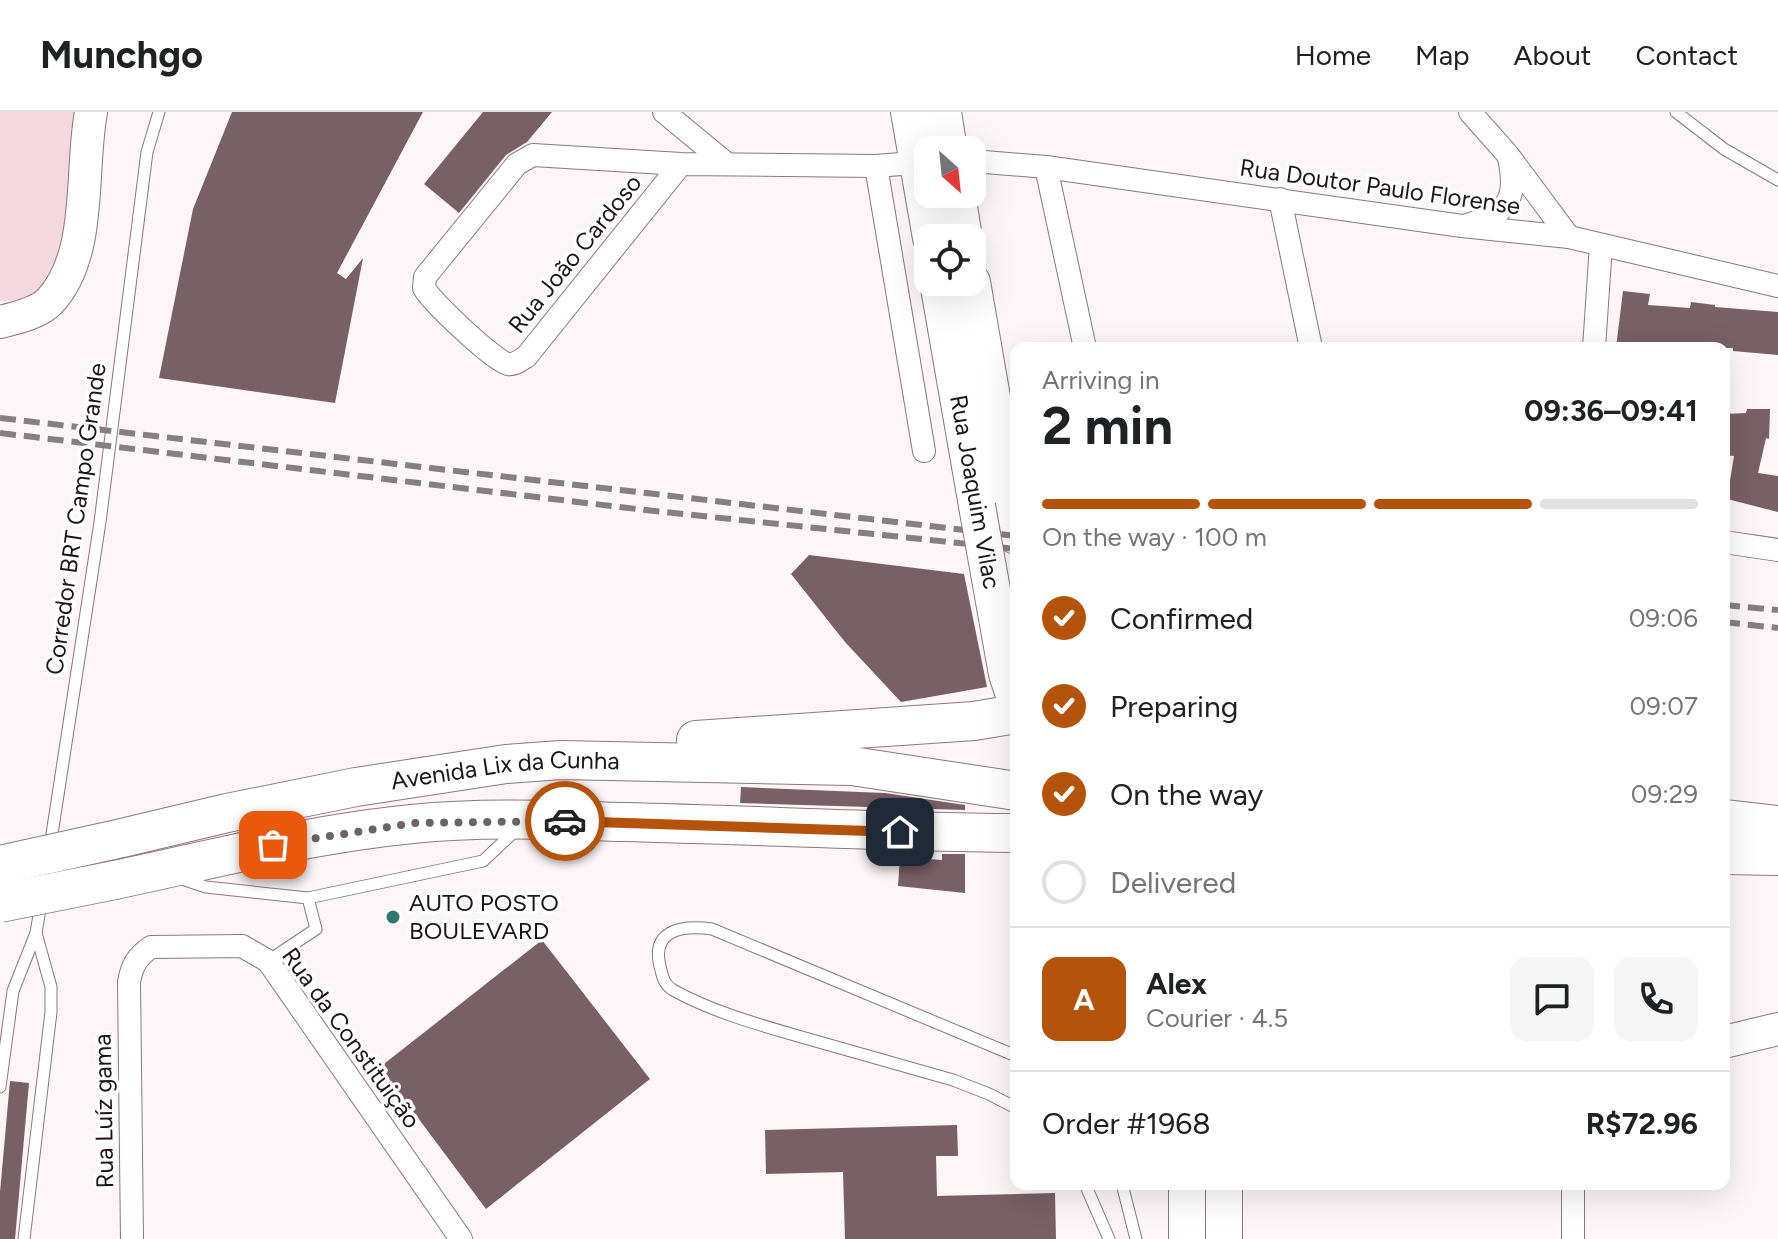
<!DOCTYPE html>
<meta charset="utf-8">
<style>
:root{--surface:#fff;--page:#f6f6f6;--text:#202124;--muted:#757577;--line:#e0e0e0;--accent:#b45309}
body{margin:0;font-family:Figtree,sans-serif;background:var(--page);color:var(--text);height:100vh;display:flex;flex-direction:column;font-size:30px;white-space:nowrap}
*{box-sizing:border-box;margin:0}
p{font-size:26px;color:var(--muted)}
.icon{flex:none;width:44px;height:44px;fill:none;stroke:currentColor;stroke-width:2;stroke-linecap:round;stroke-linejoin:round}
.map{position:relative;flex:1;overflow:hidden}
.details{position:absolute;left:1010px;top:230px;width:720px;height:848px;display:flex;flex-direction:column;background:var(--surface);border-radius:16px;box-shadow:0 8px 32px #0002}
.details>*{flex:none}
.needle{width:52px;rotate:153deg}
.fabs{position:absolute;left:914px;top:24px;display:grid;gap:16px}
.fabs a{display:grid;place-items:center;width:72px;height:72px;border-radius:16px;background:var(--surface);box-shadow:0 8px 32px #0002;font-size:40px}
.pin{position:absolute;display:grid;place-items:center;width:68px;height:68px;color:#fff;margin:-34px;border-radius:16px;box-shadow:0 4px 12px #0006}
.courier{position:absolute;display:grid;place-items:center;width:80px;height:80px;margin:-40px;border:6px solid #b45309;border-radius:50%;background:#fff;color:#222;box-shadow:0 2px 10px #0007}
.overview em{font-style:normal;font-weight:700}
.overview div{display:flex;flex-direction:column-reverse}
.overview{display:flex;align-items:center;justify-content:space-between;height:136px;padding:0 32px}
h1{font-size:52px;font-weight:700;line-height:60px}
.bar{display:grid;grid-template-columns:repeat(4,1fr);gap:12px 8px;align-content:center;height:96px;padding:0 32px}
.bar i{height:10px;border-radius:6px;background:var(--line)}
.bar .selected{background:var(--accent)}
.bar p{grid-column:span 4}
.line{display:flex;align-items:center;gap:20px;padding:0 32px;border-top:2px solid var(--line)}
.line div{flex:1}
.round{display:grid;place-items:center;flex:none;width:84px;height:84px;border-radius:16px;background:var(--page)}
ol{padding:0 32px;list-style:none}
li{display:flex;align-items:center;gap:24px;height:88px}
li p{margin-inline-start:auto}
li .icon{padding:8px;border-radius:50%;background:var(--accent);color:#fff;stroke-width:4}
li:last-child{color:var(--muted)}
li i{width:44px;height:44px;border:4px solid var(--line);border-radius:50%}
header{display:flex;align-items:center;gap:48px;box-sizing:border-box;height:112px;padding:0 40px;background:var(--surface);border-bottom:2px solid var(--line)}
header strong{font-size:38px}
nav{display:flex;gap:44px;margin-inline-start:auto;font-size:28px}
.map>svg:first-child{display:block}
.green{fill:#f5d7df}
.building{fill:#795f66}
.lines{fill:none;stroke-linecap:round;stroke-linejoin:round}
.service-casing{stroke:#90757c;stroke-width:13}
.minor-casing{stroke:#90757c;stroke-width:24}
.secondary-casing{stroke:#90757c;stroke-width:34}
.primary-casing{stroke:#90757c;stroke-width:38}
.trunk-casing{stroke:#90757c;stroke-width:40}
.service{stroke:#fff;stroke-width:11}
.minor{stroke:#fff;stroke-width:22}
.secondary{stroke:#fff;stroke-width:32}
.primary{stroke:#fff;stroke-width:36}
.trunk{stroke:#fff;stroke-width:38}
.rail{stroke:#867e81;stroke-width:6;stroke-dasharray:16 8;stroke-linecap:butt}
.primary-bridge-casing{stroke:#90757c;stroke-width:38;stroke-linecap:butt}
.trunk-bridge-casing{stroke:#90757c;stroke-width:40;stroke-linecap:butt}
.primary-bridge{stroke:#fff;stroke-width:36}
.trunk-bridge{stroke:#fff;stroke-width:38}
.done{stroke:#6c6366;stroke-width:8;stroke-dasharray:0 14.4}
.route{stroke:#b45309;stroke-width:10}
.poi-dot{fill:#32776c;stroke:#fff;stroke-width:3}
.labels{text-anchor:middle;stroke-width:7;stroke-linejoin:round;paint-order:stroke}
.street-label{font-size:24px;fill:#1e1417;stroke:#fff}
.poi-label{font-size:24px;fill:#1e1417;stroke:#fff;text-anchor:start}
</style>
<header>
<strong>Munchgo</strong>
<nav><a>Home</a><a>Map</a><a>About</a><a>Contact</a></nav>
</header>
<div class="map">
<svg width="1778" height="1127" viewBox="0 0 1778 1127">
<rect width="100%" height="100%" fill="#fcf6f8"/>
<path class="green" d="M 0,0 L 75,0 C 72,29 66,143 53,162 C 41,180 21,190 0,189 Z"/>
<g class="building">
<polygon points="232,0 423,0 337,161 346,167 363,146 335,291 159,266 193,97"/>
<polygon points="483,0 552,0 527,30 506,43 459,101 424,72"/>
<polygon points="1623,179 1650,182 1648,193 1690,196 1691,190 1715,193 1715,195 1778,200 1778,243 1733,239 1733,236 1616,236"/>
<polygon points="1747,297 1770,297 1769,327 1766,326 1758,361 1778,364 1778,400 1727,387 1734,344 1724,343 1724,302 1746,301"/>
<polygon points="809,443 964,462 987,575 901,590 845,530 791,462"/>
<polygon points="741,675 885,681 965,693 965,698 740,691"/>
<polygon points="942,742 965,742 965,781 898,774 900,745 942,748"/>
<polygon points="542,828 650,967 486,1097 380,955"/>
<polygon points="10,969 29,971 15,1127 0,1127 0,1080"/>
<polygon points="957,1013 958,1044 936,1044 937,1084 1055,1081 1056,1127 845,1127 843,1060 766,1062 765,1018"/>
</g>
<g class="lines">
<defs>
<g id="service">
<polyline points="1676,0 1724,37 1778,68"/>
<polyline points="50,735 100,410 147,40 159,0"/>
<polyline points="179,766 206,775 308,786 483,749 516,718"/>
<polyline points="268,849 316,817 308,786"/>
<path d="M 1016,944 L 712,817 C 681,813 649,818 661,858 C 663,867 665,873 673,878 C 715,901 760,913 805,926 C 855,940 904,954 953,968 L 989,982 L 1016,996"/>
<polyline points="0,975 13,879 36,821 41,791"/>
<polyline points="1085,1072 1109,1127"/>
<polyline points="1122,1072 1136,1127"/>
<polyline points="24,1127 51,900 51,875 36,821"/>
</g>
<g id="minor">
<polyline points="664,0 727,52"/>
<polyline points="1470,0 1508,43 1569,125"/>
<polyline points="972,49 1046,55 1462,114 1569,125 1778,174"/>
<path d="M 681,52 L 526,245 C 520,248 515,253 508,252 C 495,250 432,190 424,176 L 425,165 L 517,52 L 533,43 L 681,52 L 876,54 L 927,50"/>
<polyline points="876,54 924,339"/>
<polyline points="1046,55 1085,236"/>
<polyline points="1280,87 1311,236"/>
<path d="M 1467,113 C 1508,101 1518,88 1509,46"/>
<polyline points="1594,236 1601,133"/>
<polyline points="1724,430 1778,438"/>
<path d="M 132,1127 L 129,870 C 132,853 137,845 151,835 L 242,834 L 268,849 L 461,1127"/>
<polyline points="1573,1127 1573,1072"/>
</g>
<g id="secondary">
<path d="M 0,210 C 16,206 39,201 50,189 C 93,143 80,58 91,0"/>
<polyline points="1724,930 1778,917"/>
</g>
<g id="primary">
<polyline points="909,0 931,126"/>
<polyline points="943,0 949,38"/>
<polyline points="957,82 964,126"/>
<polyline points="938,170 977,394"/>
<polyline points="972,170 1016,424"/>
<polyline points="997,506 1007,562 1016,589"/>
<polyline points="1187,1127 1187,1072"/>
<polyline points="1224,1127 1224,1072"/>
</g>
<g id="trunk">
<polyline points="696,628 974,609 1016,602"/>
<polyline points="1724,707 1778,713"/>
<path id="s1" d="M 122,726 L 227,701 L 356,675 L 506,652 L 561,648 L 852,654 L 1016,679"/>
<polyline points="1724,743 1778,744"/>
<path d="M 115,768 C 213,747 311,722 412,712 C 481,705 553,708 623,710 C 754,713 885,720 1016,721"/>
</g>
</defs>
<use href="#service" class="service-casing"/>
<use href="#minor" class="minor-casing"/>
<use href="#secondary" class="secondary-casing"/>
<use href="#primary" class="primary-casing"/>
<use href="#trunk" class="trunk-casing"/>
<use href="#service" class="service"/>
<use href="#minor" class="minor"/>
<use href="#secondary" class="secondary"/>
<use href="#primary" class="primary"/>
<use href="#trunk" class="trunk"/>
<g class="rail">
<polyline points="0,306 1016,424"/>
<polyline points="0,321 645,398 1016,437"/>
<polyline points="1724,493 1778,498"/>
<polyline points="1724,510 1778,516"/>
</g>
<defs>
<polyline id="primary-bridge" points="977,394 997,506"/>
<g id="trunk-bridge">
<polyline points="0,753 122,726"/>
<polyline points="0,791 115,768"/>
</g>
</defs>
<use href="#primary-bridge" class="primary-bridge-casing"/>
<use href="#trunk-bridge" class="trunk-bridge-casing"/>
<use href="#primary-bridge" class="primary-bridge"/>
<use href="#trunk-bridge" class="trunk-bridge"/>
</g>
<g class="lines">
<polyline class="done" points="273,733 414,711 565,709"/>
<polyline class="route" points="565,709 900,720"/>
</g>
<circle class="poi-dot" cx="393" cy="805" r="8"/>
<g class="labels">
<g class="street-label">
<text transform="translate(1380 75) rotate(8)" y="8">Rua Doutor Paulo Florense</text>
<text transform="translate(575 142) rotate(-51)" y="8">Rua João Cardoso</text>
<text transform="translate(975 380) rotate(80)" y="8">Rua Joaquim Vilac</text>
<text transform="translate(76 407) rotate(-82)" y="8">Corredor BRT Campo Grande</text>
<text dy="8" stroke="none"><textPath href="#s1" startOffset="390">Avenida Lix da Cunha</textPath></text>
<text transform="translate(351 926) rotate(54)" y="8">Rua da Constituição</text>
<text transform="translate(104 999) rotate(-91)" y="8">Rua Luíz gama</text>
</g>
<g class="poi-label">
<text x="409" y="799">AUTO POSTO<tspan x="409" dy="28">BOULEVARD</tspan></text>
</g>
</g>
</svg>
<div class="fabs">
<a><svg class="needle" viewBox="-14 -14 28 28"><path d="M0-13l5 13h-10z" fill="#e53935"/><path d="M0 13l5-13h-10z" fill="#757577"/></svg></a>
<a><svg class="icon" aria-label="locate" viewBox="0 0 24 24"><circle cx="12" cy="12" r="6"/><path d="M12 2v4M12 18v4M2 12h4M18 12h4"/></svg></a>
</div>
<div class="pin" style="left:273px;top:733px;background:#ea580c"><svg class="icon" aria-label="bag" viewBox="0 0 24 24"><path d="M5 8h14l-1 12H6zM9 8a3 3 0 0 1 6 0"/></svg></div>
<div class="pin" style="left:900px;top:720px;background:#1f2937"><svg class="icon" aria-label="home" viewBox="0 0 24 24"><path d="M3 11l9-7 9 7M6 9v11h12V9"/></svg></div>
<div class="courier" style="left:565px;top:709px"><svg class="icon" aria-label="car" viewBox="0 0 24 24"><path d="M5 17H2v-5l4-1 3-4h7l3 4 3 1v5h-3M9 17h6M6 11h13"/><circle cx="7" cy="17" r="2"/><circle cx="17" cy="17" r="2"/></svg></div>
<section class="details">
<div class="overview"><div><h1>2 min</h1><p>Arriving in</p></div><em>09:36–09:41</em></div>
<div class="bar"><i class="selected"></i><i class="selected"></i><i class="selected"></i><i></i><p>On the way · 100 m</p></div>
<ol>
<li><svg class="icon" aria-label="check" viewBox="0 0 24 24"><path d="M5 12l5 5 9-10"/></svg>Confirmed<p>09:06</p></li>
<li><svg class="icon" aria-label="check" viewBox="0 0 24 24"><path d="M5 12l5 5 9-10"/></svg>Preparing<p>09:07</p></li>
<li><svg class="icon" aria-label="check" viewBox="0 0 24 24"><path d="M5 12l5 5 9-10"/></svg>On the way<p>09:29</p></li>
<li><i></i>Delivered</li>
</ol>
<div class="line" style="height:144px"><b class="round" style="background:var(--accent);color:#fff">A</b><div><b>Alex</b><p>Courier · 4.5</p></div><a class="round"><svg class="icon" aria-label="chat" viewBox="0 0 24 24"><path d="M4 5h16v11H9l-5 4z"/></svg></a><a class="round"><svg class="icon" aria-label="phone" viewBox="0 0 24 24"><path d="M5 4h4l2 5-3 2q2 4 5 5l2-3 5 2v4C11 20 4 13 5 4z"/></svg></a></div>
<div class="line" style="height:104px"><div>Order #1968</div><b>R$72.96</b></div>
</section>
</div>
